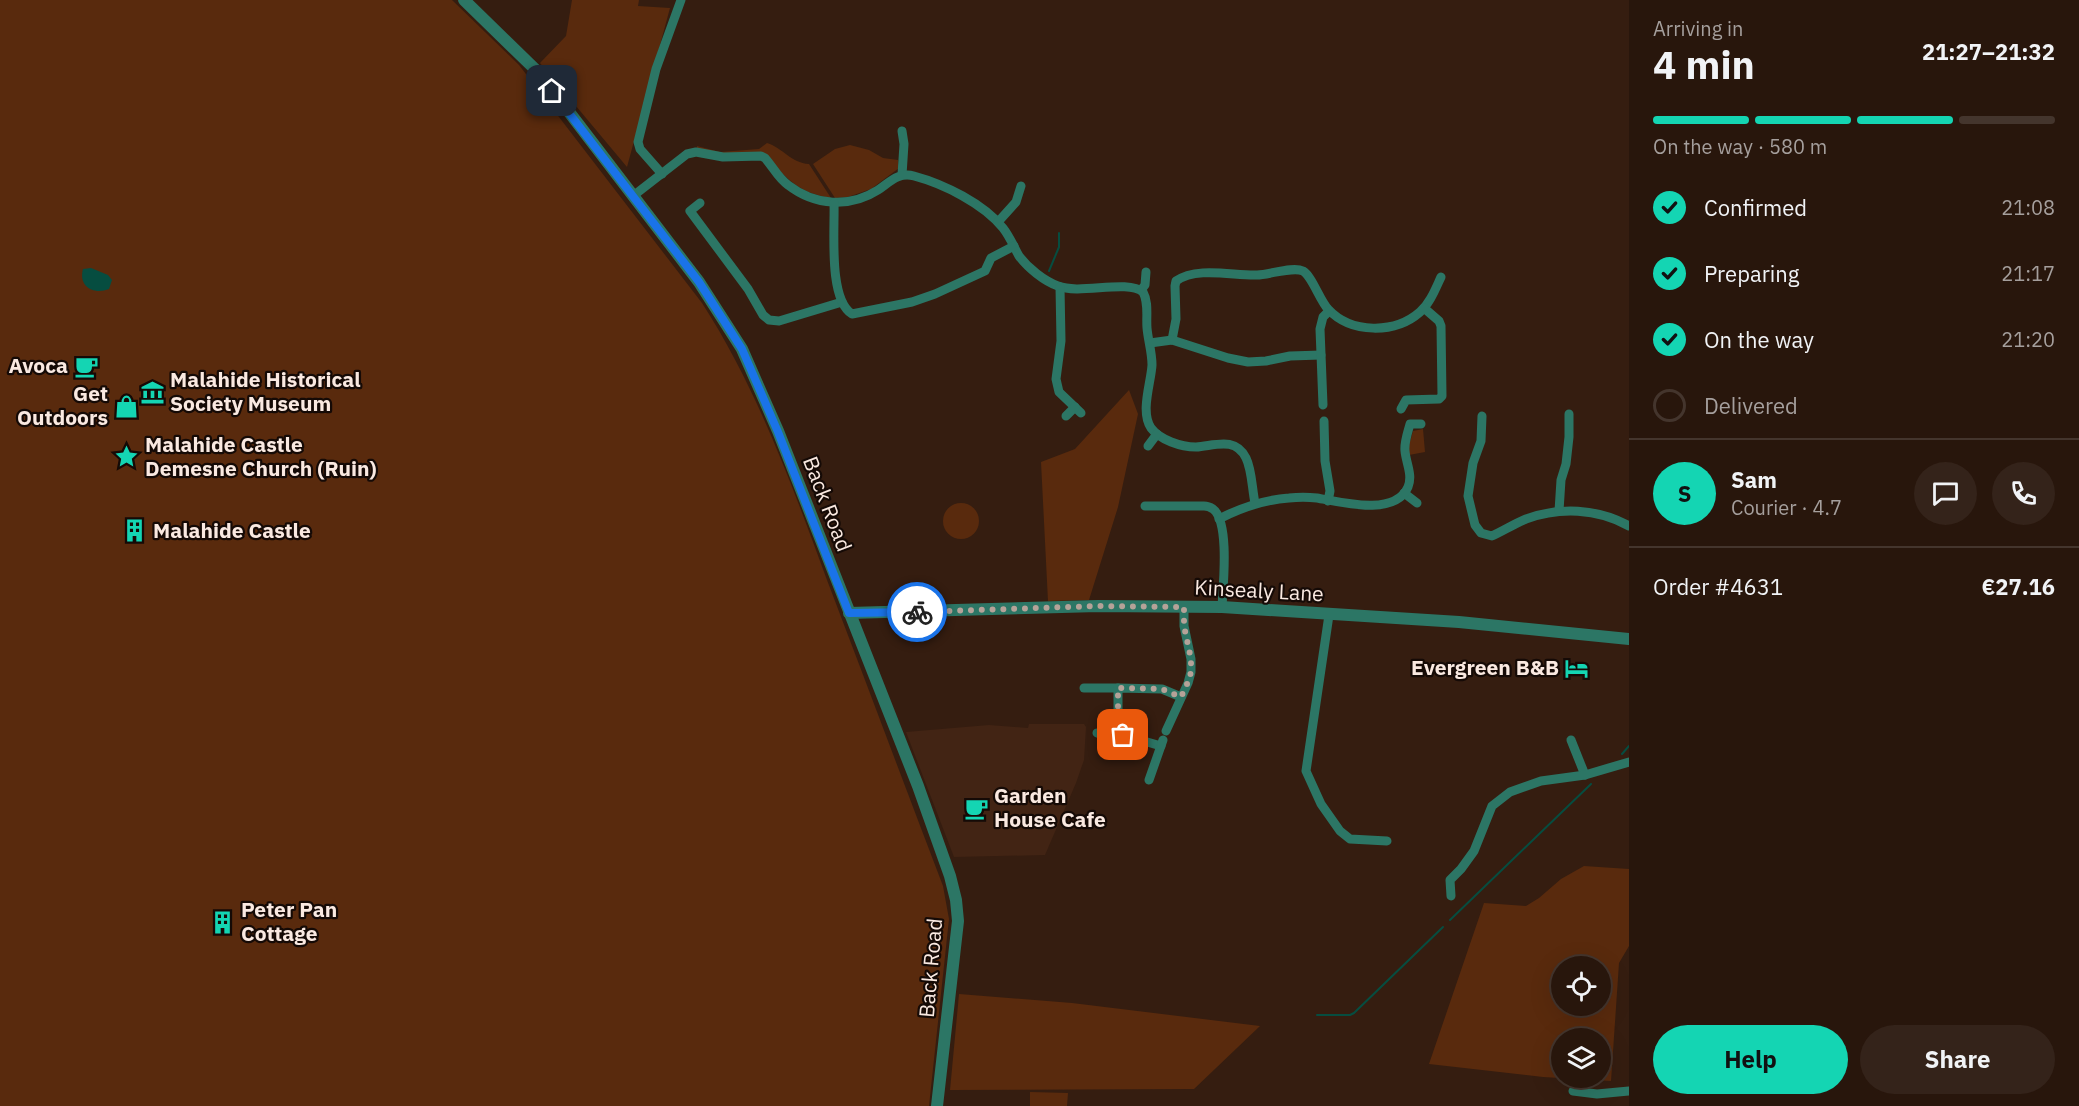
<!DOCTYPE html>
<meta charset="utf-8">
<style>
:root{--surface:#28160c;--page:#34231a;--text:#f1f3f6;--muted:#a59f9d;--line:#44352d;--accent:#14d5b3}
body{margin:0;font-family:"IBM Plex Sans",sans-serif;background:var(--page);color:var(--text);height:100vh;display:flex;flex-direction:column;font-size:22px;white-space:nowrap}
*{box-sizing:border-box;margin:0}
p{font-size:20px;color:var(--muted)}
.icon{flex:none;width:33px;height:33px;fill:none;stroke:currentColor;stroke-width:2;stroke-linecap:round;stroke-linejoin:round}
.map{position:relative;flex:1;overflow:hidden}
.sheet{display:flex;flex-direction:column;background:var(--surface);width:450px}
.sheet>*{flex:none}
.fabs{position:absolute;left:1551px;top:956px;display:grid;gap:12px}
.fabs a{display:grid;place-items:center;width:60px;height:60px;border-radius:50%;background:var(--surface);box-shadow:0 6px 24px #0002,0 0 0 2px var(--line);font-size:30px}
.pin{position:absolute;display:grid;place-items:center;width:51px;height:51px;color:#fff;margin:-26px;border-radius:12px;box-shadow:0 3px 9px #0006}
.courier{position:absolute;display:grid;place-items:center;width:60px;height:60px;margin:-30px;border:4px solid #1a73e8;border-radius:50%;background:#fff;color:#222;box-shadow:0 2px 8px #0007}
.overview em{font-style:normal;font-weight:800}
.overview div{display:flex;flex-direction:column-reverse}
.overview{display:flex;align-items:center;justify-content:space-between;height:102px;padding:0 24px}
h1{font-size:39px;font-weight:800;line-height:45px}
.bar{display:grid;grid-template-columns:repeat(4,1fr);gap:9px 6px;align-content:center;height:72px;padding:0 24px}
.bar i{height:8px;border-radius:4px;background:var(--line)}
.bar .selected{background:var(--accent)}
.bar p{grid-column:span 4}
.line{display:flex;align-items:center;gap:15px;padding:0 24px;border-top:2px solid var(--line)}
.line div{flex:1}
.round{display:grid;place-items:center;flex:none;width:63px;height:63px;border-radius:32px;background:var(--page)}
ol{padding:0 24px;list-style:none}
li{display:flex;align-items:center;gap:18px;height:66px}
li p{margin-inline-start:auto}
li .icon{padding:6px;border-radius:50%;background:var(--accent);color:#111;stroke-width:4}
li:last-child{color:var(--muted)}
li i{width:33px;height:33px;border:3px solid var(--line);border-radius:50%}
.action{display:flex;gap:12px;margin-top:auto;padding:12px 24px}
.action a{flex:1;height:69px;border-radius:36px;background:var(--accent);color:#111;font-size:24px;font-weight:800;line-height:69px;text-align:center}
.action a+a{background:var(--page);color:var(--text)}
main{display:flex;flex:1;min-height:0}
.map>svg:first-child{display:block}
.built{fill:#422414}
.green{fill:#592a0d;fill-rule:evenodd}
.water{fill:#064d40}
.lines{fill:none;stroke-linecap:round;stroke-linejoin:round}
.stream{stroke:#064d40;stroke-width:2}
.minor{stroke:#2c7665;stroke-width:9}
.tertiary{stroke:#2c7665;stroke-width:12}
.done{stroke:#b5a298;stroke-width:6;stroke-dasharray:0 10.8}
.route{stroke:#1a73e8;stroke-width:8}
.labels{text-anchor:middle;stroke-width:4.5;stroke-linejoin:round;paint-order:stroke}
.poi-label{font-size:21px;font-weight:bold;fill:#fae9e1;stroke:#150a06;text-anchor:start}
.street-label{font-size:21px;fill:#fae9e1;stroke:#150a06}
</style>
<main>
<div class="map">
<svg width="1629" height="1106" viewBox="0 0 1629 1106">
<rect width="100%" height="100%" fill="#351d10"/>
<polygon class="built" points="1029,724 1084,724 1086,727 1084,760 1076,783 1045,855 954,857 906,732 989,725 1028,728"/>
<g class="green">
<path d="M 0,0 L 452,0 L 519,65 L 702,303 C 757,388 792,485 827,580 C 866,682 904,784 943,886 L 949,919 L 929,1106 L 0,1106 Z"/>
<polygon points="572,0 639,0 638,6 670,8 627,167 540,63 566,36"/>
<path d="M 767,143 C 783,148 791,163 809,164 L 831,198 C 802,193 790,183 771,161 L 721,154 L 697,148 L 697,146 L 720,152 L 759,149 Z"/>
<polygon points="850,145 869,150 883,158 898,160 899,168 871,189 848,197 835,198 813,164 835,149"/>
<polygon points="1129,390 1138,414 1118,507 1089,600 1048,601 1041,462 1075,449"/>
<polygon points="1423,429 1425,452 1409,455 1409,445 1413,431"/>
<circle cx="961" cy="521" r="18"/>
<path d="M 1584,866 L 1629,869 L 1629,946 L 1619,963 L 1611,1081 L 1543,1077 L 1429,1064 L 1484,903 L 1526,906 L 1539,898 L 1561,879 ZM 1562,966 L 1600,966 L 1600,1005 L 1562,1005 ZM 1562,1038 L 1600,1038 L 1600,1077 L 1562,1077 Z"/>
<polygon points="959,994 1072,1003 1260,1026 1194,1089 950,1090"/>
<polygon points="1030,1092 1068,1093 1067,1106 1030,1106"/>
</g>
<path class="water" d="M 91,268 L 108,275 L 112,280 L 109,289 C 94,295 78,287 83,269 Z"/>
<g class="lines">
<g class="stream">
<polyline points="1049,271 1059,247 1059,233"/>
<polyline points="1622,754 1629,746"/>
<polyline points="1450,920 1591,784"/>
<polyline points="1317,1015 1350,1015 1354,1013 1443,927"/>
</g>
<g class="minor">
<polyline points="662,174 640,149 638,142 656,69 681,0"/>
<polyline points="902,175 904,144 902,131"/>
<path d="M 633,196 L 687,154 L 696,152 L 723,157 L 761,156 L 765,158 C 773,167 778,178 788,185 C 815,206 850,208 878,190 C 890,182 898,172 914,176 C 944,184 984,204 1003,228 C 1010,237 1014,247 1019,256 C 1028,268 1044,281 1058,286 C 1080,295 1127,279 1143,292 C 1149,303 1146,316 1147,328 C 1148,340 1152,352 1152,365 C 1151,383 1140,412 1151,428 C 1160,440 1181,447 1196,447 C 1214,446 1235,436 1246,458 C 1252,470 1252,489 1255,503"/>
<polyline points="700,203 690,211 748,289 763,315 769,320 779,321 842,302"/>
<path d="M 834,203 C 835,229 828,299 852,314 L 912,302 L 935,294 L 985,271 L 991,258 L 1014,246"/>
<polyline points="998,222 1016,202 1021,186"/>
<polyline points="1060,287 1061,341 1056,379 1059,392 1081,413"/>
<polyline points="1141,290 1145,285 1146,272"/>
<path d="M 1172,340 L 1176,319 L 1175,286 L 1176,281 C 1197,266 1234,276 1257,275 C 1269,275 1293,266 1303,271 C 1312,276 1320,301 1328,309 C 1351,334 1395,334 1420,312 C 1430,303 1435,290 1441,277"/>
<polyline points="1150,343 1172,340 1228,358 1248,362 1266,361 1290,356 1321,355"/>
<polyline points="1323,405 1320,329 1323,317 1329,311"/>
<polyline points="1401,409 1406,400 1439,399 1442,396 1441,326 1439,321 1424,308"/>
<polyline points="1066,416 1075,407"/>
<path d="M 1482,416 L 1481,441 L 1473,463 L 1468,496 L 1475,525 L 1481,533 L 1492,536 C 1503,531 1514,524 1526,519 C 1559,507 1597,508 1629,526"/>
<polyline points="1324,421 1325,461 1330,491 1328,501"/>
<polyline points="1148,446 1157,434"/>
<polyline points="1404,493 1417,503"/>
<path d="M 1145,506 L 1204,506 C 1207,506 1210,507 1213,509 C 1230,522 1223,586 1222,607"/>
<polyline points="1559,511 1561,480 1566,464 1569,437 1569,414"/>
<path d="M 1219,519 C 1242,507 1263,500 1289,498 C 1298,497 1308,497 1317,498 C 1340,502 1395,517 1408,487 C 1413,475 1406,463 1405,451 C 1404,442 1408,432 1410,424 L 1421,424"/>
<polyline points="1329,615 1306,771 1321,804 1340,831 1350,839 1387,841"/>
<polyline points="1084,688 1118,688"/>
<polyline points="1166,731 1188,683 1191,672 1191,659 1184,626 1184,607"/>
<polyline points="1097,733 1115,736 1121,733"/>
<polyline points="1571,740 1585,775"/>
<polyline points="1161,746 1123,735 1118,731 1118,688 1162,689 1181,697"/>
<polyline points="1149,780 1163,740"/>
<polyline points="1451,896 1450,880 1461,869 1474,851 1492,806 1510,792 1541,781 1585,775 1629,762"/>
<polyline points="1573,1091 1597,1094 1629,1091"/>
</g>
<g class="tertiary">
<polyline points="464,0 540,74 699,282 742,349 778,431 918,786 950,876 956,900 958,921 937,1106"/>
<polyline points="849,613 1098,606 1222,607 1459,622 1629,639"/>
</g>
</g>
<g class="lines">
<polyline class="done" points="917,612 1098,606 1184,607 1184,626 1191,659 1191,672 1188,682 1181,697 1162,689 1118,688 1118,731 1123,735"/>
<polyline class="route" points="552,91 699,282 742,349 778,432 849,613 917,612"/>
</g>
<defs>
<symbol id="cafe-bare" viewBox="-9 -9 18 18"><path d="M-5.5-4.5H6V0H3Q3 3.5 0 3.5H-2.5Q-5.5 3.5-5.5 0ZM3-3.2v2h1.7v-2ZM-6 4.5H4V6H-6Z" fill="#14d5b3" stroke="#150a06" stroke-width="2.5" paint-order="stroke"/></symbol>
<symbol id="museum-bare" viewBox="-9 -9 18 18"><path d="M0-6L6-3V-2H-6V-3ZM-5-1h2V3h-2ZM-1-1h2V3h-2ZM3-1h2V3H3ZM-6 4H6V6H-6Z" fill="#14d5b3" stroke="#150a06" stroke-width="2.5" paint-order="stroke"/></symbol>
<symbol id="shop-bare" viewBox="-9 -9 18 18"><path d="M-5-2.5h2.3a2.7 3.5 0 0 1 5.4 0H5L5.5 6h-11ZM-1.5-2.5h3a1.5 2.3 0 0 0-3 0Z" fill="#14d5b3" stroke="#150a06" stroke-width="2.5" paint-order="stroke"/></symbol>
<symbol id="sight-bare" viewBox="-9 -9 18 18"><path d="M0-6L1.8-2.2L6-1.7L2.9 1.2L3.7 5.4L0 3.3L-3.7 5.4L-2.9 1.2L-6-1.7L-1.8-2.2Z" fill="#14d5b3" stroke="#150a06" stroke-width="2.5" paint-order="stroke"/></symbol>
<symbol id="building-bare" viewBox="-9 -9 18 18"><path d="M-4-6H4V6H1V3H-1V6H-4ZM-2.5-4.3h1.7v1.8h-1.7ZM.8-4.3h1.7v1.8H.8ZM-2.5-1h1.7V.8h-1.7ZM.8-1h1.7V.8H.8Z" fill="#14d5b3" stroke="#150a06" stroke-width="2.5" paint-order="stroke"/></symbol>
<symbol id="hotel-bare" viewBox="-9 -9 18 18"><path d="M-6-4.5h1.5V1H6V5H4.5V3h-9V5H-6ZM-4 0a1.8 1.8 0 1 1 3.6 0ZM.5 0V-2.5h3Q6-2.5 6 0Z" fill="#14d5b3" stroke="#150a06" stroke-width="2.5" paint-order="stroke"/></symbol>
</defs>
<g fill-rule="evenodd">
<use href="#cafe-bare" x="70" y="350" width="33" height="33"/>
<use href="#museum-bare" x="136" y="376" width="33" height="33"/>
<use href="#shop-bare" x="110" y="390" width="33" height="33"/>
<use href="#sight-bare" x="110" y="440" width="33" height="33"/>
<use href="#building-bare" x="118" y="514" width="33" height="33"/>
<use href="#hotel-bare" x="1560" y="652" width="33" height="33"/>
<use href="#cafe-bare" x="960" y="792" width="33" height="33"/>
<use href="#building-bare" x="206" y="906" width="33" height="33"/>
</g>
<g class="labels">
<g class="poi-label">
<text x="68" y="373" text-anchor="end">Avoca</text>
<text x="170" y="387">Malahide Historical<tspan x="170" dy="24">Society Museum</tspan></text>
<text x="108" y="401" text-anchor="end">Get<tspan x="108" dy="24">Outdoors</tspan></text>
<text x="145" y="452">Malahide Castle<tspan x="145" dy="24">Demesne Church (Ruin)</tspan></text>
<text x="153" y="538">Malahide Castle</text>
<text x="1559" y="675" text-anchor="end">Evergreen B&amp;B</text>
<text x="994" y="803">Garden<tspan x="994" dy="24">House Cafe</tspan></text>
<text x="241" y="917">Peter Pan<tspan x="241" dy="24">Cottage</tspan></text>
</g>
<g class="street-label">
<text transform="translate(827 504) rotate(69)" y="7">Back Road</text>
<text transform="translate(1259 591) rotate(3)" y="7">Kinsealy Lane</text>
<text transform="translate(931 968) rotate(-85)" y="7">Back Road</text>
</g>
</g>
</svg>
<div class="fabs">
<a><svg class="icon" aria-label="locate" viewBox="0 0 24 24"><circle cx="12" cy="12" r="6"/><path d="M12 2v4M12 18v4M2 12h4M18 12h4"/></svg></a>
<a><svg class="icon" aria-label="layers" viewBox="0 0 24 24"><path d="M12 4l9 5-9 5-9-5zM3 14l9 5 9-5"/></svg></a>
</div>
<div class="pin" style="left:1123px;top:735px;background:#ea580c"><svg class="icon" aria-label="bag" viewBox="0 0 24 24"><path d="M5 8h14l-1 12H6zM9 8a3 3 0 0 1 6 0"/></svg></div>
<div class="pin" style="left:552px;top:91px;background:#1f2937"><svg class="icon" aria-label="home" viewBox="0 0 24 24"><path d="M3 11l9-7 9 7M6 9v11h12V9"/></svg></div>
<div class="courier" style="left:917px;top:612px"><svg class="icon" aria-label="bike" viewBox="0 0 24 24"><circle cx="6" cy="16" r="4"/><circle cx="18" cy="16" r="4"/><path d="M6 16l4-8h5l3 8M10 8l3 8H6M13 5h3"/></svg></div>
</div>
<section class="sheet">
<div class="overview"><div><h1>4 min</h1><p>Arriving in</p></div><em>21:27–21:32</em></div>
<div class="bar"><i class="selected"></i><i class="selected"></i><i class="selected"></i><i></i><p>On the way · 580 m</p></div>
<ol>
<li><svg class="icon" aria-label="check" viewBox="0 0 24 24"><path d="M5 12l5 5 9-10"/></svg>Confirmed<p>21:08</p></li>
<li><svg class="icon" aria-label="check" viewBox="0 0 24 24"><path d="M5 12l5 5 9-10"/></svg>Preparing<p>21:17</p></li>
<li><svg class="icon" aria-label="check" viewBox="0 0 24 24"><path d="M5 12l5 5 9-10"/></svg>On the way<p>21:20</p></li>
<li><i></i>Delivered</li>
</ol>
<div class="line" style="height:108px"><b class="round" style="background:var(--accent);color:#111">S</b><div><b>Sam</b><p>Courier · 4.7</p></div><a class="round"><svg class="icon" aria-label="chat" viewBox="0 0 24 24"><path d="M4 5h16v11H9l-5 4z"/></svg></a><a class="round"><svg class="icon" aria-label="phone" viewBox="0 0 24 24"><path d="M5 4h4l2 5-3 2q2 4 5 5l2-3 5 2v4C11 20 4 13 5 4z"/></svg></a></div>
<div class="line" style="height:78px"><div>Order #4631</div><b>€27.16</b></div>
<div class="action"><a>Help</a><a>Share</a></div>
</section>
</main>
